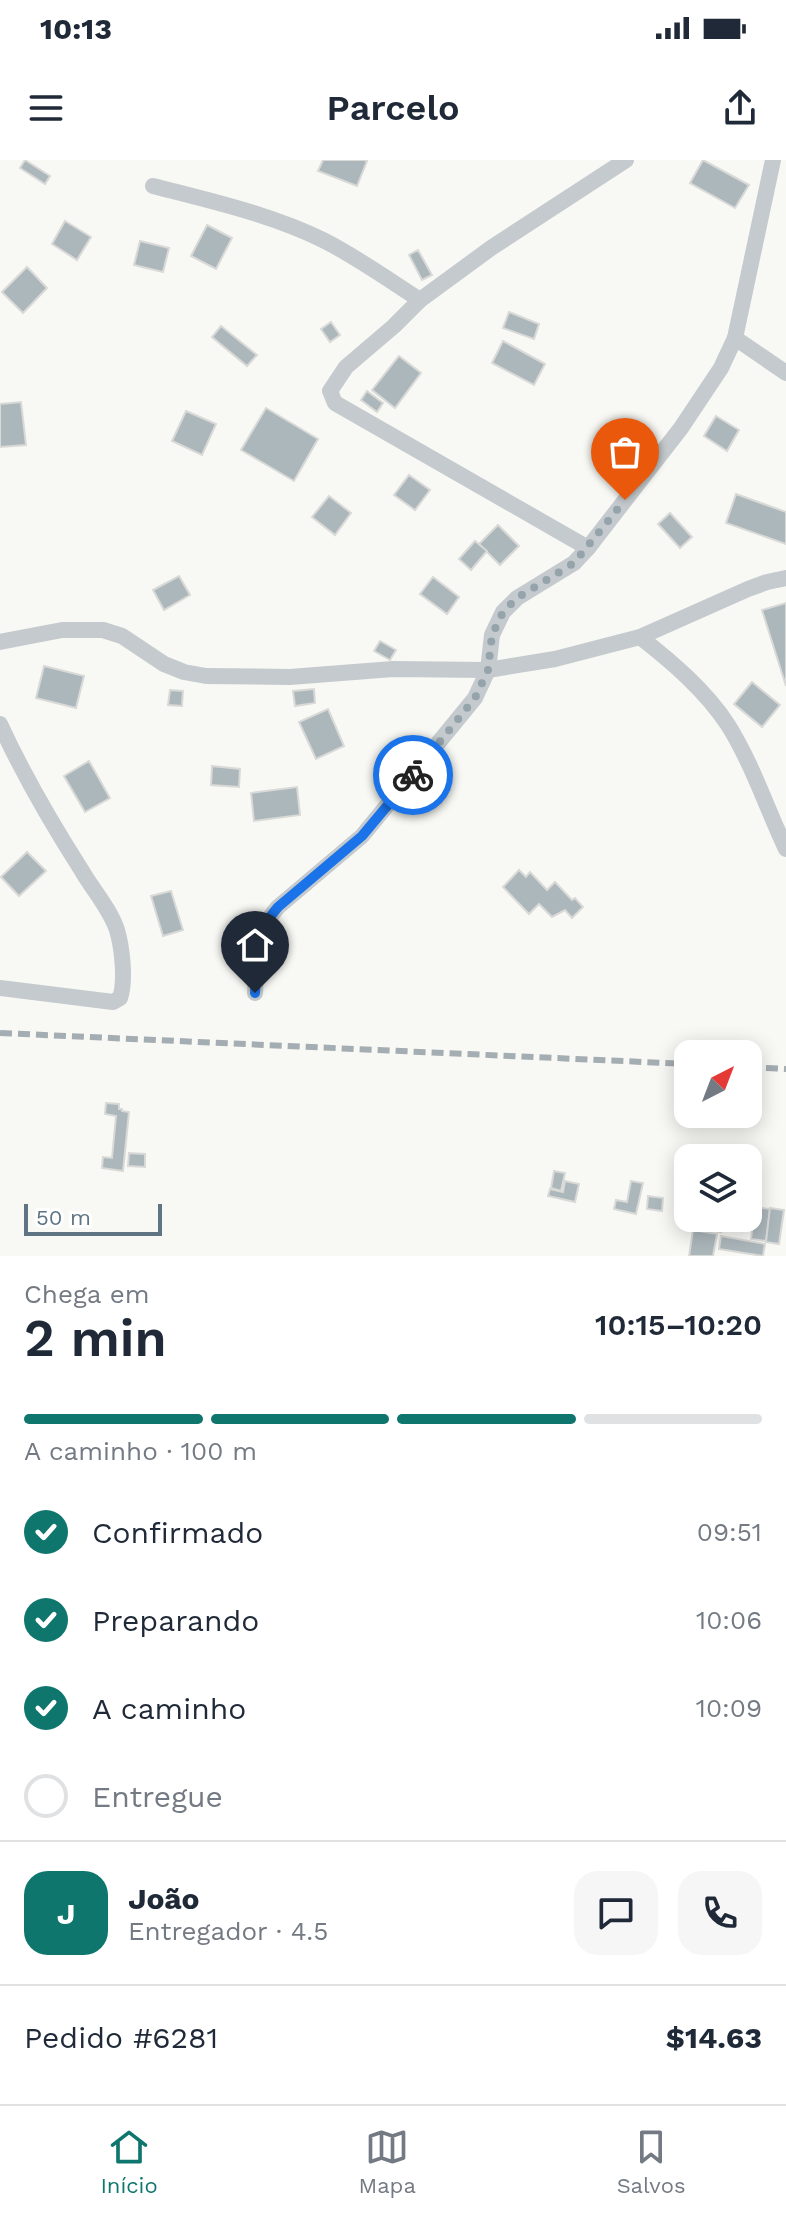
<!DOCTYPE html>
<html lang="pt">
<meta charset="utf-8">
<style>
:root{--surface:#fff;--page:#f6f6f7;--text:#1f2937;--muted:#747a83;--line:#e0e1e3;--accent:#0f766e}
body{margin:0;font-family:"Work Sans",sans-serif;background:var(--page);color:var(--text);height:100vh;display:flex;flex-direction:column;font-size:30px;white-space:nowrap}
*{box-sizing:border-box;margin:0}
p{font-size:26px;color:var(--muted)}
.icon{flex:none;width:44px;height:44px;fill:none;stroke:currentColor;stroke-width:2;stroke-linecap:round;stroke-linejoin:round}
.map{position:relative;height:1096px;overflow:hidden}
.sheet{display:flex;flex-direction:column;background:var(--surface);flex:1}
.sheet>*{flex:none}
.needle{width:52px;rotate:42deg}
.fabs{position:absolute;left:674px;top:880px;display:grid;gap:16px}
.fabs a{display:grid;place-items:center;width:88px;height:88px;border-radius:16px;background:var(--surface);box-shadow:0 4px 20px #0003;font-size:40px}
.scale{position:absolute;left:24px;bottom:20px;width:138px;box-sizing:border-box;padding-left:8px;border:4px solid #5f7583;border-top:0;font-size:22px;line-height:28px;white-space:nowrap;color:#5f7583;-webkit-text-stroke:6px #fff;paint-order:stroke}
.pin{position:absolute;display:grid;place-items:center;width:68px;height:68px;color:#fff;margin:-82px -34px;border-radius:50% 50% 50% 0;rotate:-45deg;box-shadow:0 0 8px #0007}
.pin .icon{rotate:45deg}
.courier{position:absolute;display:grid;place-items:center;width:80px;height:80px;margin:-40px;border:6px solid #1a73e8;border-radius:50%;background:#fff;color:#222;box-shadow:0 2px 10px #0007}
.head em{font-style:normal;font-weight:600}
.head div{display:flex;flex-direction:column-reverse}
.head{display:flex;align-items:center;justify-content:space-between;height:136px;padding:0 24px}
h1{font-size:52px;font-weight:600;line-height:60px}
.bar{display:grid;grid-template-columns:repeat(4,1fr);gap:12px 8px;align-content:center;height:96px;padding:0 24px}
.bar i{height:10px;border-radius:6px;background:var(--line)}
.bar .active{background:var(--accent)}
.bar p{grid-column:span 4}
.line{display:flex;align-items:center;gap:20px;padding:0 24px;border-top:2px solid var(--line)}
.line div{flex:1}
.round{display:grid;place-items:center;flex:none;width:84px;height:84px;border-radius:24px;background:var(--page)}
ol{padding:0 24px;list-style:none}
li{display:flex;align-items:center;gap:24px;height:88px}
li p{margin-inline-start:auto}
li .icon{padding:8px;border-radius:50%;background:var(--accent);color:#fff;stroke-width:4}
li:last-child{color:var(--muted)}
li i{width:44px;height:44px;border:4px solid var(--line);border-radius:50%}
.status{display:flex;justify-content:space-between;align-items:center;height:56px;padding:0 40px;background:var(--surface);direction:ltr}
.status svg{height:22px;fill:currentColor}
header{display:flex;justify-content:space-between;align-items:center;height:104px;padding:0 24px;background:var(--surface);font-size:36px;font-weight:600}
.dock{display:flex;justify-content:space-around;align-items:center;height:112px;border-top:2px solid var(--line);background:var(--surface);font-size:22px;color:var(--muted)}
.dock a{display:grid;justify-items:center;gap:4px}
.dock .active{color:var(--accent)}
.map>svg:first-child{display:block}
.building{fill:#acb7bc;stroke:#d9d9d7;stroke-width:2}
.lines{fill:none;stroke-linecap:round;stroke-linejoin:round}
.street{stroke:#c4cacd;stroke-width:16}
.rail{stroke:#a4adb2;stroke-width:6;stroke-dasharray:12 6;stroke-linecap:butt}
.done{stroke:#95a3ab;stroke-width:8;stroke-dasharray:0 14.4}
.route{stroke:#1a73e8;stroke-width:10}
</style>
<div class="status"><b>10:13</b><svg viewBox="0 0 49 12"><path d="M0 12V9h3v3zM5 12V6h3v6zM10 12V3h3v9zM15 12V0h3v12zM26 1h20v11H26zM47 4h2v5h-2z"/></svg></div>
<header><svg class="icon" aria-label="menu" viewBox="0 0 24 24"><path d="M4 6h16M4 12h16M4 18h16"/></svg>Parcelo<svg class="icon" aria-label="share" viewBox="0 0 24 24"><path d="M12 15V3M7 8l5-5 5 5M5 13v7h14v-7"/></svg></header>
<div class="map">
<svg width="786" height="1096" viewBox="0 0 786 1096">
<rect width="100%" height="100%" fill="#f8f8f4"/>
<g class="building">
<polygon points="25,0 50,16 45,24 20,8"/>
<polygon points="323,0 364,0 367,1 357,26 318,11"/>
<polygon points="703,0 749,25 735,48 690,23"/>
<polygon points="65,61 91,77 77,100 52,84"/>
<polygon points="207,65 232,78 216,109 191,96"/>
<polygon points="140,81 169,88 163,112 134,105"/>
<polygon points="418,90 432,115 422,120 409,95"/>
<polygon points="27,107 47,128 23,153 2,132"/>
<polygon points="509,152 539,164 534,179 503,168"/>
<polygon points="331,162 340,175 330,182 321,169"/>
<polygon points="221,166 257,195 247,206 212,177"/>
<polygon points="503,181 545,204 534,225 492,203"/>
<polygon points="399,196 421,213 395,248 372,230"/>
<polygon points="367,231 383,243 377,252 361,240"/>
<polygon points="21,242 26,285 0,287 0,244"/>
<polygon points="266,248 318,279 294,321 241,290"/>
<polygon points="186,251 216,264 202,295 172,281"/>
<polygon points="716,256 739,270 727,291 704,276"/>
<polygon points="409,315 430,330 415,350 394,335"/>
<polygon points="736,334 786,352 786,384 726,363"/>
<polygon points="329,336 351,353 335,375 312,357"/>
<polygon points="670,353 692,377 680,388 658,364"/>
<polygon points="498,365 519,386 500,405 479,384"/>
<polygon points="475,381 487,391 471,410 459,399"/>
<polygon points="179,416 190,435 164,450 153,430"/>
<polygon points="433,417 459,437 447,454 420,434"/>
<polygon points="786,443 786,526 762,450"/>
<polygon points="380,481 396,490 390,500 374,491"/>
<polygon points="44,506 84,516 76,548 36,538"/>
<polygon points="752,522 780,545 762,567 734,544"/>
<polygon points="314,529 315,543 295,546 293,531"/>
<polygon points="170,530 183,531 182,546 168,545"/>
<polygon points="328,549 344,586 316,599 299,562"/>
<polygon points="89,601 110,638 85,652 64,616"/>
<polygon points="212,606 240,609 239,627 211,625"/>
<polygon points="297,627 300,655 254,661 251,633"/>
<polygon points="27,692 46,711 19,736 1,717"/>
<polygon points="519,710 526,717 530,712 547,730 555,722 572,740 575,738 583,747 572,758 565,750 552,757 539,744 529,754 503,727"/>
<polygon points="171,731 183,770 163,776 151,736"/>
<polygon points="106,943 119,944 119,949 122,949 122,951 129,952 123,1011 102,1008 103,997 112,998 116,956 105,954"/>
<polygon points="129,993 145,994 145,1007 128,1006"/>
<polygon points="554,1011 565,1013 561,1031 551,1028"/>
<polygon points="565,1021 579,1024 575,1042 548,1036 550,1029 563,1032"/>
<polygon points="631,1021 643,1023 636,1054 614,1049 616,1040 627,1042"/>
<polygon points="648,1036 663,1038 662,1051 647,1049"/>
<polygon points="755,1047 770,1049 766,1081 751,1079"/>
<polygon points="770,1048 784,1050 779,1084 766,1082"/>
<polygon points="696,1058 734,1058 733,1064 723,1062 721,1072 694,1068"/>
<polygon points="693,1070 717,1074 713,1096 689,1096"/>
<polygon points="721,1076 765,1084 763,1096 719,1089"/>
</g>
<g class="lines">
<g class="street">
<path d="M 153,26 C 211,41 270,54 325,81 C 358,98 389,120 420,140"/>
<polyline points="735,178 786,213"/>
<polyline points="588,388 335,243 330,231 346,207 394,166 420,140 491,88 626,0"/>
<path d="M 640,477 C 672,502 706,531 728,565 C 752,603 767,649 786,689"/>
<polyline points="0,482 62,470 103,470 122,476 164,504 184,512 206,516 290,517 393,509 488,510 555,499 640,477 748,429 767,422 786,418"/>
<path d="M 0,564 C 23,614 52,664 82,711 C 93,730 110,749 117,770 C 122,787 126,821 120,838 L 113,842 L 0,828"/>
<path d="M 255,833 C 257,801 255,772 278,747 L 362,676 L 475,538 L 488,510 L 492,475 L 503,452 L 517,438 L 574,403 L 588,388 L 681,268 L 721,208 L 735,178 L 773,0"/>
</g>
<g class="rail">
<polyline points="0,873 688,904"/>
<polyline points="748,907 786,909"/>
</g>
</g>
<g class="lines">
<polyline class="done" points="413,615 475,538 488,510 492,475 503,452 517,438 574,403 625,340"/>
<path class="route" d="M 255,833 C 257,801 255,772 278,747 L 362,676 L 413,615"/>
</g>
</svg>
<div class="fabs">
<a><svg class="needle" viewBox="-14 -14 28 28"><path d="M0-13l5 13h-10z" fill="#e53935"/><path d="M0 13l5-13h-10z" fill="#747a83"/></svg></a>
<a><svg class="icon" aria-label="layers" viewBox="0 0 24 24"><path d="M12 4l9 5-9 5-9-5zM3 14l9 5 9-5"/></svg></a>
</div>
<div class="scale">50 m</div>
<div class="pin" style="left:625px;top:340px;background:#ea580c"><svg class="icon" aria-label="bag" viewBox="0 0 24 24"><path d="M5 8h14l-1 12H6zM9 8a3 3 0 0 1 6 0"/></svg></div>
<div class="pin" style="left:255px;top:833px;background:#1f2937"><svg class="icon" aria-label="home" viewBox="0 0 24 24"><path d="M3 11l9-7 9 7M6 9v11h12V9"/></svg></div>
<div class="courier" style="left:413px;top:615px"><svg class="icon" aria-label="bike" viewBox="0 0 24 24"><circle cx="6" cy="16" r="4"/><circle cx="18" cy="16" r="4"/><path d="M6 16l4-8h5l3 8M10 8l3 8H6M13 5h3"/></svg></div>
</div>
<section class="sheet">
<div class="head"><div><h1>2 min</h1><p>Chega em</p></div><em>10:15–10:20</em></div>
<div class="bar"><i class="active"></i><i class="active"></i><i class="active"></i><i></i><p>A caminho · 100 m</p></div>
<ol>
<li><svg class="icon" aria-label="check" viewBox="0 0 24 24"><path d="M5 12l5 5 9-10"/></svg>Confirmado<p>09:51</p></li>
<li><svg class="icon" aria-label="check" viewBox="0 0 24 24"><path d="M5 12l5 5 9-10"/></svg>Preparando<p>10:06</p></li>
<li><svg class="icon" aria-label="check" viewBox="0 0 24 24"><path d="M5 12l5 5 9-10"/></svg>A caminho<p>10:09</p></li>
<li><i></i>Entregue</li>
</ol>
<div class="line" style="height:144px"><b class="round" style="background:var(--accent);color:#fff">J</b><div><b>João</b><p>Entregador · 4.5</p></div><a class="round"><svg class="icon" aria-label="chat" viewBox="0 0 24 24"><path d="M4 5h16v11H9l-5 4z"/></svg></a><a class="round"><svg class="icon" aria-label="phone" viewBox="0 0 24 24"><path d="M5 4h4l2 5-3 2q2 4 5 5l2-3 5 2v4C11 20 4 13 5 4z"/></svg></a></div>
<div class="line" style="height:104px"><div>Pedido #6281</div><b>$14.63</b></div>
</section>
<nav class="dock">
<a class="active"><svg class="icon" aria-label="home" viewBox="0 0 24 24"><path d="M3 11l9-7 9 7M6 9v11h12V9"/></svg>Início</a>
<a><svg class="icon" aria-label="map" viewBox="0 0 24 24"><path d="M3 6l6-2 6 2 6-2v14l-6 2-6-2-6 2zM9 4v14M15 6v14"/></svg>Mapa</a>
<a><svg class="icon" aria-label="saved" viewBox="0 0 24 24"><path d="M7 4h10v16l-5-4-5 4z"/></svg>Salvos</a>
</nav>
